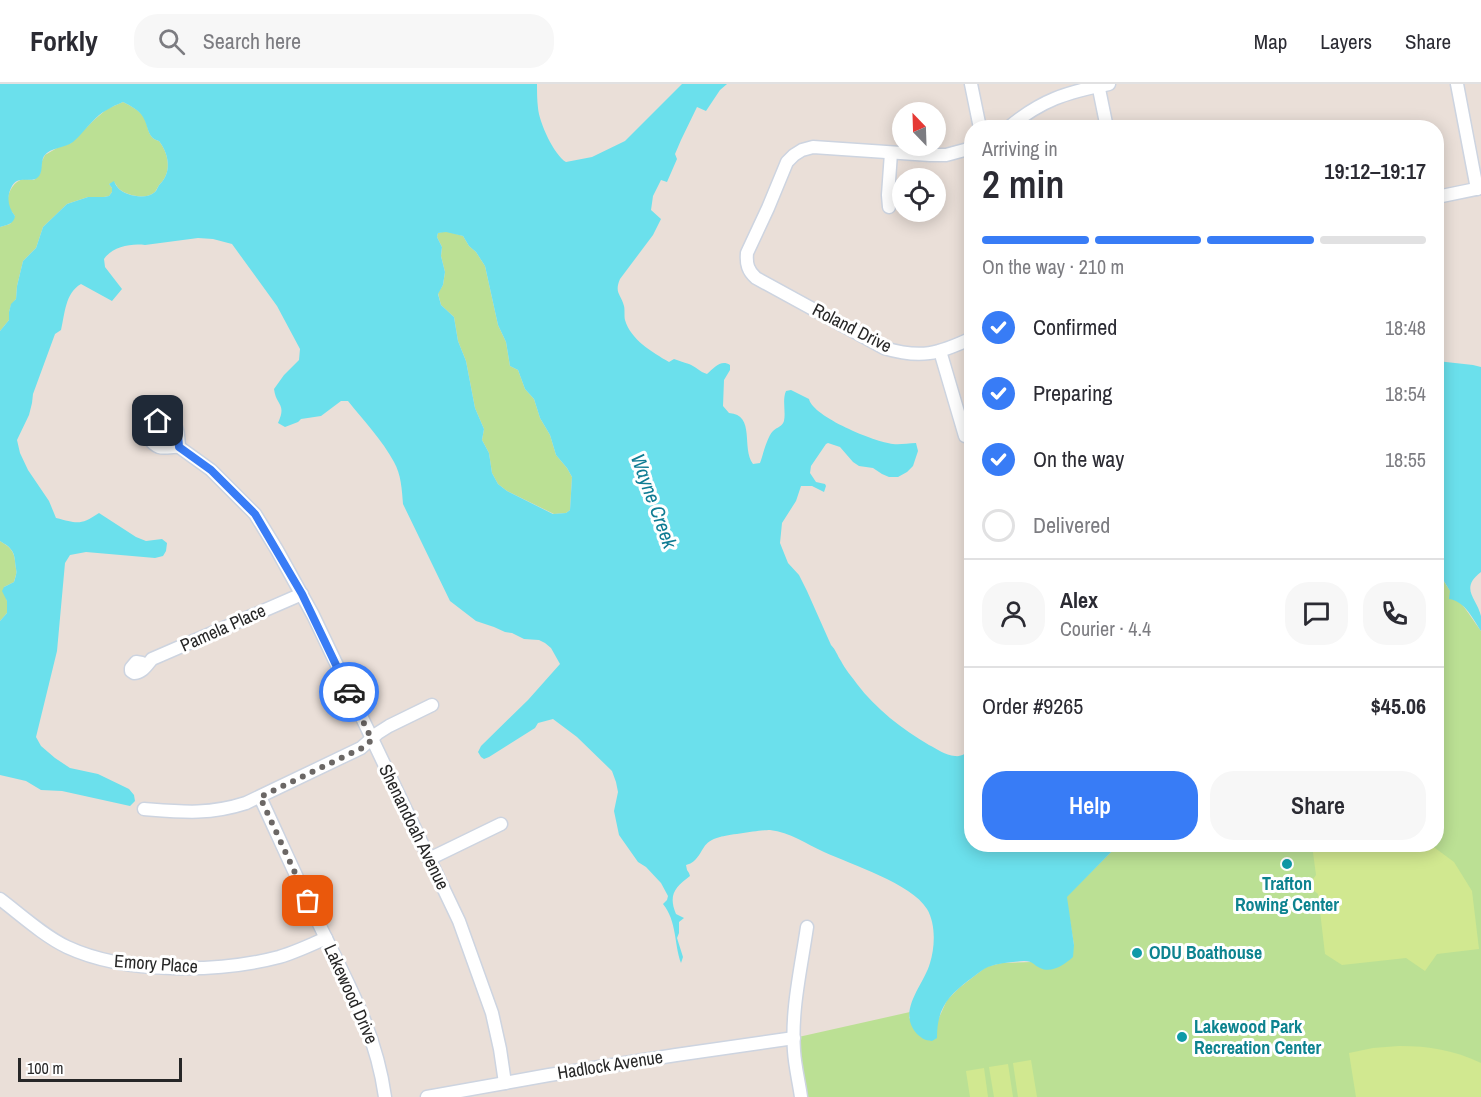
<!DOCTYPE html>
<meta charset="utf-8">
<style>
:root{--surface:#fff;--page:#f7f7f7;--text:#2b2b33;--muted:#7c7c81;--line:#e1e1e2;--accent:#387cf6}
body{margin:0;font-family:"Archivo Narrow",sans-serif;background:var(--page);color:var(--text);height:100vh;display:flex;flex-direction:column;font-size:22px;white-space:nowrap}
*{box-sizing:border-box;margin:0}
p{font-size:20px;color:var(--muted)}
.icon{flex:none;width:33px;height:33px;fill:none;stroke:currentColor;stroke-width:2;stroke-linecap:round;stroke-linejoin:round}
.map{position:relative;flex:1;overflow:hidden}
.sheet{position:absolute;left:964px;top:36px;width:480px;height:732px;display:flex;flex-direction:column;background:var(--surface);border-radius:24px;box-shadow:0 3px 15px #0003}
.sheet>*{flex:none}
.needle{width:39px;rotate:337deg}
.tools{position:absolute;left:892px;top:18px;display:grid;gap:12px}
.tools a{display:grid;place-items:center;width:54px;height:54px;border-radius:50%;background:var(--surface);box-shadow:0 3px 15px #0003;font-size:30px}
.scale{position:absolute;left:18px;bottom:15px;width:164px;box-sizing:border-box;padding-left:6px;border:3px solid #272727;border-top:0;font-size:16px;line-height:21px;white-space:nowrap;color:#272727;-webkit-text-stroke:4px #fff;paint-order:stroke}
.pin{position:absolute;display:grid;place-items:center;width:51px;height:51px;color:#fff;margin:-26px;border-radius:12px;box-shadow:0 3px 9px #0006}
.courier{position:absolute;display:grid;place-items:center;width:60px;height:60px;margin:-30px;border:4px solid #387cf6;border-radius:50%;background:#fff;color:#222;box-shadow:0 2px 8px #0007}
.headline em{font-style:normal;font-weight:600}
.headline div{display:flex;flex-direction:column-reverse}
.headline{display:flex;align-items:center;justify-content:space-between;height:102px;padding:0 18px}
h1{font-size:39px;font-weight:600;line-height:45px}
.bar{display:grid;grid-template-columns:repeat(4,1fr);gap:9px 6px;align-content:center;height:72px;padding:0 18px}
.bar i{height:8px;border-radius:4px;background:var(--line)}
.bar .active{background:var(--accent)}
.bar p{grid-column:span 4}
.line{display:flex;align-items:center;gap:15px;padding:0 18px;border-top:2px solid var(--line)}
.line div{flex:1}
.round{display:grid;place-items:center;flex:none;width:63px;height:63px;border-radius:24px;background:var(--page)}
ol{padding:0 18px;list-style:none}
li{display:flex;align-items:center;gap:18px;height:66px}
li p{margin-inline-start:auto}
li .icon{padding:6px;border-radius:50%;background:var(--accent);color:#fff;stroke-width:4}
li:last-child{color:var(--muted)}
li i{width:33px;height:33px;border:3px solid var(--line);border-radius:50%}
.cta{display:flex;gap:12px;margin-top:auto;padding:12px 18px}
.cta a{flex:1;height:69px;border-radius:24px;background:var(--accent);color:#fff;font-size:24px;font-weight:600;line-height:69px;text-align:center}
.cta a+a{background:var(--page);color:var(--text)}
header{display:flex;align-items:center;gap:36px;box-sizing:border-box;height:84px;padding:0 30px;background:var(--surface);border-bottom:2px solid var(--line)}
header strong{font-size:28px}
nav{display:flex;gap:33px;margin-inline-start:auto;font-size:21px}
.search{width:420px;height:54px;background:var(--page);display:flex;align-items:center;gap:15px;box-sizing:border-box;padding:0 21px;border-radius:24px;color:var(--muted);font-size:22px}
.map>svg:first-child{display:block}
.green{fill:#bbe094}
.pitch{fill:#d1e890}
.water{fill:#6be0ec;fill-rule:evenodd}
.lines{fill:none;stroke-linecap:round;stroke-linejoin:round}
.street-casing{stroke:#cdd4e0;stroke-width:15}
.street{stroke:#fff;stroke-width:12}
.done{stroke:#6b6765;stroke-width:6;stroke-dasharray:0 10.8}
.route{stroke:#387cf6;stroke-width:8}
.culture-dot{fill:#0f9aa8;stroke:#fff;stroke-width:2}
.labels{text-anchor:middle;stroke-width:6;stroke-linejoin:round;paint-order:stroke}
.street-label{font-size:18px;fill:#272727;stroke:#fff}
.culture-label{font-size:18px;font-weight:bold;fill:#0d838f;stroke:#fff;text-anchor:start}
.water-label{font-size:20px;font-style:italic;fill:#0f7c93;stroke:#fff}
</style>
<header>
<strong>Forkly</strong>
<div class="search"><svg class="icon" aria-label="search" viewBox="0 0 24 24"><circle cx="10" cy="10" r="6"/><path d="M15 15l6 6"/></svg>Search here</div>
<nav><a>Map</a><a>Layers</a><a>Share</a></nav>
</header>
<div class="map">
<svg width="1481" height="1013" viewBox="0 0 1481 1013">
<rect width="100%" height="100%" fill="#eadfd8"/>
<g class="green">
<path d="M 123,18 C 131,22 139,26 144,33 C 149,43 147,54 159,57 C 169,70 172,88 160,100 C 158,102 157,105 155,108 C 146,116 128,112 119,105 C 117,103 116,100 114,98 L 109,100 L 112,104 L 112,108 L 109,112 L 104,113 L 88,113 L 67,120 L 43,143 L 36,164 L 23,177 L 17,202 L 16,215 L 11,221 L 9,228 L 9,236 L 0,247 L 0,143 L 10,140 L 15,132 C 13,129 10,126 9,123 C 5,113 12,97 24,95 C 25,95 33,96 34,96 L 40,90 L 42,77 L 45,71 L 57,64 L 71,59 L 94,36 L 107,25 Z"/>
<polygon points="446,147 463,152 469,162 476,168 485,182 498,241 506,258 510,282 518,286 525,305 534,315 540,334 550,351 556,371 567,384 572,393 570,426 566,429 554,430 507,407 498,400 492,389 489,369 482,356 484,345 475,324 466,277 458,257 454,233 441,221 438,209 443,201 445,188 441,172 442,163 437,153 438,149"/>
<path d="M 0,457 C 10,463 14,467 15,477 C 16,489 18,485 14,498 L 4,503 L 7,517 L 7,529 L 0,537 L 0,547 Z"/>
<path d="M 1437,484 L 1440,486 C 1443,502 1455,511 1464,523 C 1470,531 1475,539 1481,547 L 1481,1013 L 803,1013 L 794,954 L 910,928 L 909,934 L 937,954 L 937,938 L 947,916 L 959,904 L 986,883 L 1002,879 L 1032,878 L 1074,861 L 1066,813 L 1118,761 L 1437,760 Z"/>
</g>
<g class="pitch">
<polygon points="1312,761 1431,761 1454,778 1472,807 1479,865 1437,870 1425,887 1406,874 1342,881 1325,870 1318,810 1308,802 1316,791"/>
<path d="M 1399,962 C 1430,962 1453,966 1481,979 L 1481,1013 L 1356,1013 L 1349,969 L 1373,964 Z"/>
<polygon points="1031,976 1037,1013 1018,1013 1013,979"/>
<polygon points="1008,980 1013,1013 994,1013 989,983"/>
<polygon points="984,984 988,1013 970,1013 966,987"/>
</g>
<g class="water">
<path d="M 0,0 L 537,0 C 537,8 537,16 538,24 C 539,38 554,71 566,78 L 592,73 L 625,57 L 682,0 L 727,0 L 720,6 L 706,27 L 697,23 L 681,56 L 675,70 L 677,75 L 667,98 L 661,96 L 653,112 L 651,126 L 661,135 L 653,151 L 620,195 C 614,209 621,210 624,222 C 625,226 624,232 625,236 C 631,256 652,268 669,278 L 674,275 C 679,277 683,278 689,280 C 695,282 700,288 707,290 C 714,284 721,275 730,281 L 730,286 L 724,296 L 723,322 L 729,329 C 756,331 741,364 753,380 L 760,379 C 763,371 767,353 773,347 C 777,343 782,343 784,337 C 786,327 782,316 786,307 L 791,306 L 809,315 C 813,333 875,358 893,360 C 900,361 908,359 916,359 L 918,367 L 913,382 L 907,388 L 898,393 L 889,393 L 882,390 L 873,384 L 859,382 L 853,378 L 840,363 L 828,359 L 826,360 L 811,382 L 810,389 L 816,398 L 825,400 L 826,402 L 824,408 L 812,402 L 801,402 L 796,417 L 782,439 L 780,459 L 788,479 L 799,491 L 807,507 L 831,561 C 836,566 837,571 841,577 C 845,585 852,593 857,600 C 876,625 902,645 929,661 C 937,665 945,671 955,672 C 961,673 966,669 972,666 L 972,760 L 1118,761 L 1067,813 L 1074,861 L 1073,873 C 1065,880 1052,890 1040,884 C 1033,881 1034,877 1024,877 C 1012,878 999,879 988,883 C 981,886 975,892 969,896 C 947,913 937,925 937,954 L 932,957 C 924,956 923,955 917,950 C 896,927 924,901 930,879 C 935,863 936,840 927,825 C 911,799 852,781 824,768 C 806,760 790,748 770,746 C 761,746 729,751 720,753 C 701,758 705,767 694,777 C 692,779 689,780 686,781 L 687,786 L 689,789 L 690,792 C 675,803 668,811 676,830 L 684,834 L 679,838 L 679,849 L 677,854 L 683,873 L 681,879 C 674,860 677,837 663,820 L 667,816 L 668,812 L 661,799 L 646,783 L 638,778 L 619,751 L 614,727 L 618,708 L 616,698 L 612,687 L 577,653 L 553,635 L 538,639 L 535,644 L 489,673 L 484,675 L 481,673 L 478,668 L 481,662 L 528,616 L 560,580 L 551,564 L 545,559 L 539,556 L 524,555 L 512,549 L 505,548 L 494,543 L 476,537 L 450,517 L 403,420 C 402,406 401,390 394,378 C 383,357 363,336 348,317 L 341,317 L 321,332 L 301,335 L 298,338 L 285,343 L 278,339 C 287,319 276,322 274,305 L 284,291 L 299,276 L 300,265 L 277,222 L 232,160 L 213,155 L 198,154 L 145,161 C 131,159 112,163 104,175 L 105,183 L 122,205 L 112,217 L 81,200 C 65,209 65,230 61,246 L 55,250 L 33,310 L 32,319 L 29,331 L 17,356 L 20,369 L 28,386 L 49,417 L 56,434 C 77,439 80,442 99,429 L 136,453 L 146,457 L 162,455 L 167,459 L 166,467 L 163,472 L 155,474 L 86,468 L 70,471 L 65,479 L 57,567 L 36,653 L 41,662 L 55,674 L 70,684 L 98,690 L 129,705 L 134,711 L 135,717 L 130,722 L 62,707 L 41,706 L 26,697 L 0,691 L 0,537 L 7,529 L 7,517 L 2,507 L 4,503 L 14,498 C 18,485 16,489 15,477 C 14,466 10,463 0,457 L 0,247 L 9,236 L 9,228 L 11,220 L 16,215 L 17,202 L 23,177 L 36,164 L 43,143 L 67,120 L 88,113 L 104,113 L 109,112 L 112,108 L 112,104 L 109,100 L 114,97 C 115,100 117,103 119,105 C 127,112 146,116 155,108 C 157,106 158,102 160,100 C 172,88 169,70 159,57 C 147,54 149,43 143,33 C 139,26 131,22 123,18 C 111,23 101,28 92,38 C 86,44 80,52 73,58 C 65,64 51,63 44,72 C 40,79 44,89 37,94 C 31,99 18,91 12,102 C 6,113 8,123 15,132 C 14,140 7,141 0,143 ZM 446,148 L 463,152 L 469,162 L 476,168 L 485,182 L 498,241 L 506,258 L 510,282 L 518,286 L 525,305 L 534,315 L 540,334 L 550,351 L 556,371 L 567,384 L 572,393 L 570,426 L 566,429 L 553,430 L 507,407 L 498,400 L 492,389 L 489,369 L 482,356 L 484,345 L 475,324 L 466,277 L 458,257 L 454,233 L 441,221 L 438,210 L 443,201 L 445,188 L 441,172 L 442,163 L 437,153 L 438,149 Z"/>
<path d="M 1437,277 L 1473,281 L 1481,283 L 1481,488 C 1459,505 1477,514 1481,532 C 1481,537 1481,543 1481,547 C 1473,535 1465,517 1449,515 L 1450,507 L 1442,494 L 1440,487 L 1437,484 Z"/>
</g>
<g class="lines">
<defs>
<g id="street">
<polyline points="971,0 980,44"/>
<polyline points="1098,0 1107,44"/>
<polyline points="1457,0 1477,105"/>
<path d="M 1008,44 C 1041,16 1067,8 1109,0"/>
<path d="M 972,64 L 946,71 L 930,71 L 813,63 L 802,66 L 794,71 L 787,78 L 768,124 L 747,169 C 746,180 748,187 756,194 L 884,264 C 921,275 938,270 972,254"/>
<polyline points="1437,113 1481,104"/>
<polyline points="889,123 888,111 891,69"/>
<polyline points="940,267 965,352"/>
<path d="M 166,335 C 179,339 178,351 179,363 C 173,362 165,365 159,363 C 142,356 150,337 166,335 Z"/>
<polyline points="179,363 211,386 255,430 277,466 313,531 459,837 492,929 500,965 505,999"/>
<path d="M 147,581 L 142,579 L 136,578 L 131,584 L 131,587 L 134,589 C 143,588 146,582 152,575 L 302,510"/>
<path d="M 260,713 C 280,756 299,799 320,842 C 348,900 376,948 385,1013"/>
<path d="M 144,725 C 182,728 209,731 246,719 L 361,664 L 378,649 L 389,642 L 432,621"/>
<polyline points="429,775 501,740"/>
<path d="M 0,815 C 21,831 44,852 67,863 C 125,890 218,889 279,873 C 296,868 311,861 326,854"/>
<polyline points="427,1013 549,991 676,971 794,954"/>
<path d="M 801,1013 C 799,998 795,983 794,967 C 791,926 801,884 807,843"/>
</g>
</defs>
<use href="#street" class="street-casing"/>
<use href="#street" class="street"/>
</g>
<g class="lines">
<polyline class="done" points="308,817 260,713 362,664 372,656 349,608"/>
<path class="route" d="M 158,337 C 178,332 178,348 179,363 L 211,386 L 255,430 L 302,510 L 349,608"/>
</g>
<g class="culture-dot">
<circle cx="1287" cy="780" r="6"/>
<circle cx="1137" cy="869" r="6"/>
<circle cx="1182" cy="953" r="6"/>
</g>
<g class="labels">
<g class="street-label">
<text transform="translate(852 244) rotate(27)" y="6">Roland Drive</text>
<text transform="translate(223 544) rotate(-24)" y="6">Pamela Place</text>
<text transform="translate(414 743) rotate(64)" y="6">Shenandoah Avenue</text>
<text transform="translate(156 880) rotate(4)" y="6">Emory Place</text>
<text transform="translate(351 910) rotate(66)" y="6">Lakewood Drive</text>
<text transform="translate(610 981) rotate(-9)" y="6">Hadlock Avenue</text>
</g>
<g class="culture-label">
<text x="1287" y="806" text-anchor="middle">Trafton<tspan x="1287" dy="21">Rowing Center</tspan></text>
<text x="1149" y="875">ODU Boathouse</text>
<text x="1194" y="949">Lakewood Park<tspan x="1194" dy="21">Recreation Center</tspan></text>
</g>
<g class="water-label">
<text transform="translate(654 417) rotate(70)" y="7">Wayne Creek</text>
</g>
</g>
</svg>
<div class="tools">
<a><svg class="needle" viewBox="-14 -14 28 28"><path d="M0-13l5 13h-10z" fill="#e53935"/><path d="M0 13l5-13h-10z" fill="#7c7c81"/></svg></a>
<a><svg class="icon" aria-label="locate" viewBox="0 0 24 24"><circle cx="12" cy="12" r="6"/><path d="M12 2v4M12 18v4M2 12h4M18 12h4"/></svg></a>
</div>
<div class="scale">100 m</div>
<div class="pin" style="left:308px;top:817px;background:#ea580c"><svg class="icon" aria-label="bag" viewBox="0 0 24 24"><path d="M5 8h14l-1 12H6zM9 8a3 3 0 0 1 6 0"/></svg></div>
<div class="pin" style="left:158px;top:337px;background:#1f2937"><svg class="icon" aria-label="home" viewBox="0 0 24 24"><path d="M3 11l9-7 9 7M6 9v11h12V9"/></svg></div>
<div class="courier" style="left:349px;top:608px"><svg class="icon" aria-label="car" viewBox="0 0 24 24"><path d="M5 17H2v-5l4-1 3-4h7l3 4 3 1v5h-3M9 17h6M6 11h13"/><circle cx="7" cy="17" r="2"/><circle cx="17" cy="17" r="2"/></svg></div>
<section class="sheet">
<div class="headline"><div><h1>2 min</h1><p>Arriving in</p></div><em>19:12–19:17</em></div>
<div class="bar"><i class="active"></i><i class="active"></i><i class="active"></i><i></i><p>On the way · 210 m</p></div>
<ol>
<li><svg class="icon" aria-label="check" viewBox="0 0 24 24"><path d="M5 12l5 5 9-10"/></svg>Confirmed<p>18:48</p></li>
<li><svg class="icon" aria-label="check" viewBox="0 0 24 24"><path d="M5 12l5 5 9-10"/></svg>Preparing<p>18:54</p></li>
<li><svg class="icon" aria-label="check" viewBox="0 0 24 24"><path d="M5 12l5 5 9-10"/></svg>On the way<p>18:55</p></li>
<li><i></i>Delivered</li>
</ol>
<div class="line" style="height:108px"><a class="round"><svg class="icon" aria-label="person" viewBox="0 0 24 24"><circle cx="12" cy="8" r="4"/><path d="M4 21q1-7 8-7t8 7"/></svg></a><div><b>Alex</b><p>Courier · 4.4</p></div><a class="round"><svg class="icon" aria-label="chat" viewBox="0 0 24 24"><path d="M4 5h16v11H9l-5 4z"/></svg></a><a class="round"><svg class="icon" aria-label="phone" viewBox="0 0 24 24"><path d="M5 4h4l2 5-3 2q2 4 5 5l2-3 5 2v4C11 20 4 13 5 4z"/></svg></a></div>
<div class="line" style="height:78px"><div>Order #9265</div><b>$45.06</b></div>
<div class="cta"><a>Help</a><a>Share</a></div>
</section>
</div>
